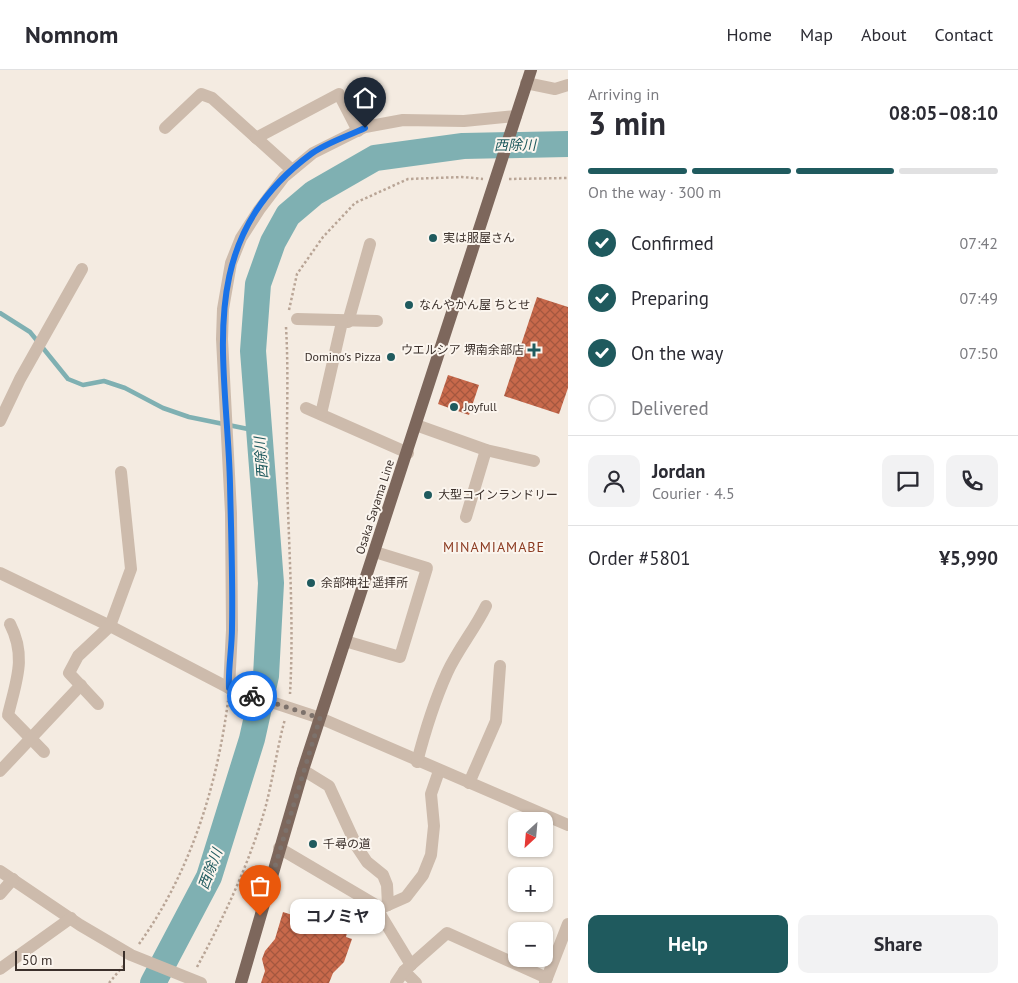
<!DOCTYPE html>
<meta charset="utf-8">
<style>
:root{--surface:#fff;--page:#f2f2f3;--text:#2b2b33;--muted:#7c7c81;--line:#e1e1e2;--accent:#1f5a5e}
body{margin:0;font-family:"PT Sans","Noto Sans JP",sans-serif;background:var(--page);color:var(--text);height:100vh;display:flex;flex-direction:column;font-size:19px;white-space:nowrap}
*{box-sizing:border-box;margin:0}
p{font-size:16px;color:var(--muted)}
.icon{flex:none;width:28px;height:28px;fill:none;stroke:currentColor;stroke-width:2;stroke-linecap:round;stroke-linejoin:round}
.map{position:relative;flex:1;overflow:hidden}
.panel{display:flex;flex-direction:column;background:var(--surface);width:450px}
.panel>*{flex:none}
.needle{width:32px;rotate:206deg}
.buttons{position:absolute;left:508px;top:742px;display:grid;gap:10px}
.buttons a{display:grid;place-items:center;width:45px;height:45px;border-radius:10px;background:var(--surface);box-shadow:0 1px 4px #0004;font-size:25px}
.scale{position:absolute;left:15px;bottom:12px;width:110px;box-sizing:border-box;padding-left:5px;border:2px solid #3b302b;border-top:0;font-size:14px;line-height:18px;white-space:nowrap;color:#3b302b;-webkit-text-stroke:4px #fbf5ee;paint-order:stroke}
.pin{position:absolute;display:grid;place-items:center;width:42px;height:42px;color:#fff;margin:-51px -21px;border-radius:50% 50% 50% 0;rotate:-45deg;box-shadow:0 0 5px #0007}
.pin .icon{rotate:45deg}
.courier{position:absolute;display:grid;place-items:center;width:50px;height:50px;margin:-25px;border:4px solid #1a73e8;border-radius:50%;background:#fff;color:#222;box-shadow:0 1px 6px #0007}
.bubble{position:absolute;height:35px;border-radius:10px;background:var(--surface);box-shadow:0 1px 4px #0004;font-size:16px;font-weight:700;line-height:35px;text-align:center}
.summary em{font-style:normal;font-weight:700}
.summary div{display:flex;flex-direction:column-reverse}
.summary{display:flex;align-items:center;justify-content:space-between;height:85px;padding:0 20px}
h1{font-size:32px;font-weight:700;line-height:38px}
.bar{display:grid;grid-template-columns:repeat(4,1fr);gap:8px 5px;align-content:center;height:60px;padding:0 20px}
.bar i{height:6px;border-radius:4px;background:var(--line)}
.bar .active{background:var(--accent)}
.bar p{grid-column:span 4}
.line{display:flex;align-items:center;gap:12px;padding:0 20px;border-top:1px solid var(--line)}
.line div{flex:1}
.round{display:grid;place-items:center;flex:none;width:52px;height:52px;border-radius:10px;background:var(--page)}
ol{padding:0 20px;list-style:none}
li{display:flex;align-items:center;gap:15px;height:55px}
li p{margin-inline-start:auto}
li .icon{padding:5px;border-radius:50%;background:var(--accent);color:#fff;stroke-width:4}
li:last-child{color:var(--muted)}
li i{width:28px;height:28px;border:2px solid var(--line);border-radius:50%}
.button{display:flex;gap:10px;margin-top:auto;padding:10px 20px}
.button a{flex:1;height:58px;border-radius:10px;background:var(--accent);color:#fff;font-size:20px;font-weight:700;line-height:58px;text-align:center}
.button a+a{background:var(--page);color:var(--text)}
header{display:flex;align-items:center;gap:30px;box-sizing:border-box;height:70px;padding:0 25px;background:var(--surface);border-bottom:1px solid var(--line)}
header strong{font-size:24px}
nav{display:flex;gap:28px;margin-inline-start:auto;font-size:18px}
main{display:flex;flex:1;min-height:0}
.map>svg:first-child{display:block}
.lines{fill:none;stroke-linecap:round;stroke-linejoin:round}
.stream{stroke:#7fb0b2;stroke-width:4.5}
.river{stroke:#7fb0b2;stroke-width:26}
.building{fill:url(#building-cross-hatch)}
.path{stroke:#b9a596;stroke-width:2.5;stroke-dasharray:2.5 2.5;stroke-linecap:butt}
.minor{stroke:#cdbbac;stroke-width:12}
.major{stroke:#7d675c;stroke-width:12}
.done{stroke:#7c716b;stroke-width:5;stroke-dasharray:0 9}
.route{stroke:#1a73e8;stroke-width:6}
.poi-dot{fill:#1f5a5e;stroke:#fbf5ee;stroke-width:2}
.labels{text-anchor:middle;stroke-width:4;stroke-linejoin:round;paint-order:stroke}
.poi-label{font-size:12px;fill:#3b302b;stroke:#fbf5ee;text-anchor:start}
.street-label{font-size:12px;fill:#3b302b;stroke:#fbf5ee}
.water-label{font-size:14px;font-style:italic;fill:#1f5a5e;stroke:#fbf5ee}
.neighbourhood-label{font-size:14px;letter-spacing:1px;fill:#8c3b22;stroke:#fbf5ee}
</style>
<header>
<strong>Nomnom</strong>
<nav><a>Home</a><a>Map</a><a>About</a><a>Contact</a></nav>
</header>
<main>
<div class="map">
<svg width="568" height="913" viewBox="0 0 568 913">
<defs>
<pattern id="building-cross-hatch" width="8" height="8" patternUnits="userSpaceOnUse" patternTransform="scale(1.25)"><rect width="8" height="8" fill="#c8694b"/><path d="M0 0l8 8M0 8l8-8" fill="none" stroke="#a4573f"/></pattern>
</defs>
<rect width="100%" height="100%" fill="#f4ebe1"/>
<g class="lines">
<polyline class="stream" points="0,243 30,262 68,309 83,315 104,311 125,318 163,338 189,347 258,361"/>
<polyline class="river" points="153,913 209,807 252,669 266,606 271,513 253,281 258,214 273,172 288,145 314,123 375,88 463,76 568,74"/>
</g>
<g class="building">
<polygon points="537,227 568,237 568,318 559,344 504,326"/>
<polygon points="448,305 479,315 469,345 438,334"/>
<polygon points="283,842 333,858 338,845 350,850 346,867 352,869 344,892 333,903 329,913 261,913 265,901 262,889 265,881 275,869"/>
</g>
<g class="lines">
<g class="path">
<polyline points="509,109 568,108"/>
<polyline points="289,240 297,204 323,167 355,133 408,109 462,107 483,109"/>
<path d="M 286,257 C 289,308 286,359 287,410 C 289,481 294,553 290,624"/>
<path d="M 139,874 C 190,803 217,717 228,631"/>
<path d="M 197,897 C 224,847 249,794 265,739 C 273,709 277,678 285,649"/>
<polyline points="109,913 124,895"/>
</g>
<g class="minor">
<polyline points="526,13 555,19 568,15"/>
<polyline points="165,58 201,24 212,28 292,100"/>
<polyline points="256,68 339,24 358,61"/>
<polyline points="297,249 377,251"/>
<polyline points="348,252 370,174"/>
<polyline points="306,338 408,383"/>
<polyline points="321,344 342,252"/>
<polyline points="0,351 20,309 82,199"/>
<polyline points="416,355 486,380 534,391"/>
<polyline points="466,447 486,380"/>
<polyline points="0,503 110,556 229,618 320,648 568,755"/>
<path d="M 10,554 C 27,587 16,611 8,645 L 44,682"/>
<polyline points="345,571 400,587 427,498 375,482"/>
<polyline points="229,618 232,560 231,443 222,269 223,239 231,193 241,168 259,140 284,107 313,83 365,57 403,50 464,51 516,46"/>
<polyline points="98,634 69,603 78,586 110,556 131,499 121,402"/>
<path d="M 417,692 C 425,661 434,632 447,603 C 458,579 475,559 486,536"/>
<polyline points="303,700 329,716 357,777 367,792 383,805 387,815 388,835"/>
<polyline points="0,701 81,615"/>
<polyline points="469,713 496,651 500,596"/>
<polyline points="279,778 374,834 411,895"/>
<polyline points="0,801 80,855 131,885 201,913"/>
<polyline points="0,824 13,809"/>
<polyline points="381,838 406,827 423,805 431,785 434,756 431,724 439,701"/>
<polyline points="0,899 71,848"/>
<polyline points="404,901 416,913"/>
<polyline points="396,913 404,901 447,863 547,908"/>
<polyline points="545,913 568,854"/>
</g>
<polyline class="major" points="241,913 303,700 531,0"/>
</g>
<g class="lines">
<polyline class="done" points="252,626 320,648 260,846"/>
<path class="route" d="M 252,626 L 229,618 C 228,598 232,578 232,558 C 233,510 231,462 230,414 C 227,289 192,172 311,84 C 326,73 348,66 365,58"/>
</g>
<g class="poi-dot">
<circle cx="433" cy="168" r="5"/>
<circle cx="409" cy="235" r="5"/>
<path d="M531.5 272.5h5v5h5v5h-5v5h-5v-5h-5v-5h5z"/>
<circle cx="391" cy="287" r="5"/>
<circle cx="454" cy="337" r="5"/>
<circle cx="428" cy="425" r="5"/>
<circle cx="311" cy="513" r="5"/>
<circle cx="313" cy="774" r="5"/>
</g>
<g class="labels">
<g class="poi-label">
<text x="443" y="172">実は服屋さん</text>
<text x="419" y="239">なんやかん屋 ちとせ</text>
<text x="524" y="284" text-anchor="end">ウエルシア 堺南余部店</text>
<text x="381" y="291" text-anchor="end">Domino's Pizza</text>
<text x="464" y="341">Joyfull</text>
<text x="438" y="429">大型コインランドリー</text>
<text x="321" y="517">余部神社 遥拝所</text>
<text x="323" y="778">千尋の道</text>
</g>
<g class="street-label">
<text transform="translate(375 437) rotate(-72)" y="4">Osaka Sayama Line</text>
</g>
<g class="water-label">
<text transform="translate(515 75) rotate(-1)" y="5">西除川</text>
<text transform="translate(261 388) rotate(-94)" y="5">西除川</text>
<text transform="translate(210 799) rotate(-69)" y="5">西除川</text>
</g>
<g class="neighbourhood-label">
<text x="494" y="482">MINAMIAMABE</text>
</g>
</g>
</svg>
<div class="buttons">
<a><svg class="needle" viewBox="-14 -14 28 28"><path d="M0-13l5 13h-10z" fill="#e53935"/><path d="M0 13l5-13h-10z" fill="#7c7c81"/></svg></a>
<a>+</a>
<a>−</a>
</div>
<div class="scale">50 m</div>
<div class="pin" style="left:260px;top:846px;background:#ea580c"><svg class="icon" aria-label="bag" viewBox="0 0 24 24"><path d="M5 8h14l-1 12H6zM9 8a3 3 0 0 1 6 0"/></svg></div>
<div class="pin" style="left:365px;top:58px;background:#1f2937"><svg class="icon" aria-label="home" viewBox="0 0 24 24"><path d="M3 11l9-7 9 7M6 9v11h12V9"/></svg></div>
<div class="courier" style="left:252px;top:626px"><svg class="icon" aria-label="bike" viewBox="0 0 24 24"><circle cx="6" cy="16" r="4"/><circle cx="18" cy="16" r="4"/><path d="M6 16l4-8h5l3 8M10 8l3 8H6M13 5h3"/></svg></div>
<div class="bubble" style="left:290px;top:829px;width:95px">コノミヤ</div>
</div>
<section class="panel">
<div class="summary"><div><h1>3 min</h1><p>Arriving in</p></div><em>08:05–08:10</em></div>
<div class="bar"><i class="active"></i><i class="active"></i><i class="active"></i><i></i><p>On the way · 300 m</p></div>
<ol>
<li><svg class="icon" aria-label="check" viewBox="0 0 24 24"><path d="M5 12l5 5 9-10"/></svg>Confirmed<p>07:42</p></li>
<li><svg class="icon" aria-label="check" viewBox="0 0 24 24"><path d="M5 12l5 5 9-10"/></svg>Preparing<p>07:49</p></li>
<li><svg class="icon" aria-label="check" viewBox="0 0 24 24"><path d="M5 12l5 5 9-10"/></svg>On the way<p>07:50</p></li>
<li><i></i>Delivered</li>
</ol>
<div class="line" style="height:90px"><a class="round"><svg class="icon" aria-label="person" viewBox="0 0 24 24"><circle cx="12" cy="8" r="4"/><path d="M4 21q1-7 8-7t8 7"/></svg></a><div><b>Jordan</b><p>Courier · 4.5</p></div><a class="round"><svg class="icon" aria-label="chat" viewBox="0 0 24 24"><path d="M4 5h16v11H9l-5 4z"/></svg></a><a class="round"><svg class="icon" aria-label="phone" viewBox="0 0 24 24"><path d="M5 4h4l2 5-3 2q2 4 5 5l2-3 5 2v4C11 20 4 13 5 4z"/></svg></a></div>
<div class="line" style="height:65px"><div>Order #5801</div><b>¥5,990</b></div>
<div class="button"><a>Help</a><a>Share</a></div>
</section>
</main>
